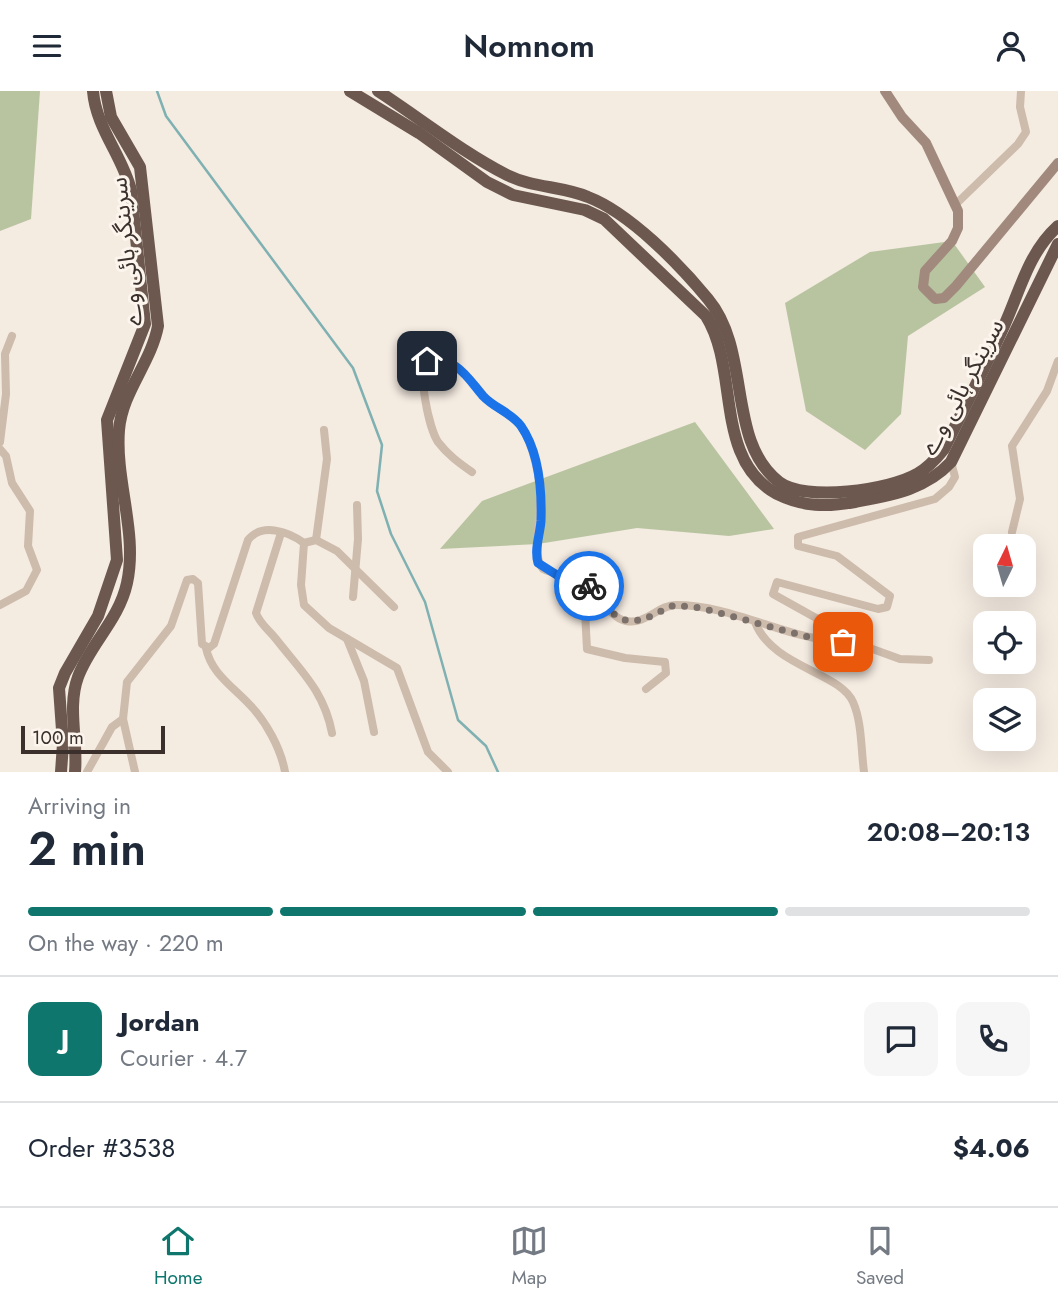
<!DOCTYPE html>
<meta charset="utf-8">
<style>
:root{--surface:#fff;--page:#f6f6f7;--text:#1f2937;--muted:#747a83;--line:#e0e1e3;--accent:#0f766e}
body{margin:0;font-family:Jost,"Noto Sans Arabic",sans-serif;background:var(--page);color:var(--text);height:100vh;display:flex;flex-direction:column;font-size:26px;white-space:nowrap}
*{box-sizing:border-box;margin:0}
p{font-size:23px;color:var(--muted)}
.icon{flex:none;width:38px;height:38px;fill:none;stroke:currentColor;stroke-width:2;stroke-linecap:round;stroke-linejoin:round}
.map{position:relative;height:681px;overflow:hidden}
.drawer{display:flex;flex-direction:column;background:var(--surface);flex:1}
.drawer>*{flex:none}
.needle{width:46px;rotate:5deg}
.fabs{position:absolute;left:973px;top:443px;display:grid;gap:14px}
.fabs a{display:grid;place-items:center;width:63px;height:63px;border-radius:14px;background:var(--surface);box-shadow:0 7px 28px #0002;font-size:35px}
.scale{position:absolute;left:21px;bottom:18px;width:144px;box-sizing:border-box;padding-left:7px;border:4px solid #3b302b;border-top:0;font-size:19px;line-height:24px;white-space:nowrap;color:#3b302b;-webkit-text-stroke:5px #fbf5ee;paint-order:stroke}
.pin{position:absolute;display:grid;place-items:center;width:60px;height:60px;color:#fff;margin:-30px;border-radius:14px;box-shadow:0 4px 10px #0006}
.courier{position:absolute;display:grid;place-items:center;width:70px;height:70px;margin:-35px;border:5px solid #1a73e8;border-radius:50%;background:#fff;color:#222;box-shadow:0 2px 9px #0007}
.head em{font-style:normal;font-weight:600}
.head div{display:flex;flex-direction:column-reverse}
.head{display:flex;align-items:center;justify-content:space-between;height:119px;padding:0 28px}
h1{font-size:46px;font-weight:600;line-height:52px}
.bar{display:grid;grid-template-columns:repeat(4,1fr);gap:10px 7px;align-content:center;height:84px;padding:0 28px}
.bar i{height:9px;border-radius:5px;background:var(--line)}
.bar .on{background:var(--accent)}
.bar p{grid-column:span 4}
.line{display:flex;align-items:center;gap:18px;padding:0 28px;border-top:2px solid var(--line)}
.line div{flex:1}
.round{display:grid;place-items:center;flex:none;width:74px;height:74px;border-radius:14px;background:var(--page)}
header{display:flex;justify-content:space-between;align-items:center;height:91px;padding:0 28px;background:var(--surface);font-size:32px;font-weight:600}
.dock{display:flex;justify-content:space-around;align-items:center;height:98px;border-top:2px solid var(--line);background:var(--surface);font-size:19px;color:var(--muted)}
.dock a{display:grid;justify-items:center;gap:4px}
.dock .on{color:var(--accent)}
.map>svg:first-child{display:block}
.green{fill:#b8c4a0}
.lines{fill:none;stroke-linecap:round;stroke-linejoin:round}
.stream{stroke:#7fb0b2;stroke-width:2.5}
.minor{stroke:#cdbbac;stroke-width:8}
.secondary{stroke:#a18a7d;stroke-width:10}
.trunk{stroke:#6c584f;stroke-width:12}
.done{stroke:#7c716b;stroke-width:7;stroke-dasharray:0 12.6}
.route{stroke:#1a73e8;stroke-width:9}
.labels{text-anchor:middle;stroke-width:6;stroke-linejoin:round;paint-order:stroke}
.street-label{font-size:24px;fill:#3b302b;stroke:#fbf5ee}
</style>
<header><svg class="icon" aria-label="menu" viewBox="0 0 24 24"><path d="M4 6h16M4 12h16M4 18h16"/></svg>Nomnom<svg class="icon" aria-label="person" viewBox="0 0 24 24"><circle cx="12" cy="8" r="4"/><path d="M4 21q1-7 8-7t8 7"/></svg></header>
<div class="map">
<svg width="1058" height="681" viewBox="0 0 1058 681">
<rect width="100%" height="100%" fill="#f4ebe1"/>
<g class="green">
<polygon points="0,0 40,0 31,128 0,140"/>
<polygon points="952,150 985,196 908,245 901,323 865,359 806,320 785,212 870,161"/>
<polygon points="695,331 774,438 729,445 637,437 538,453 440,458 482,410"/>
</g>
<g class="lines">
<polyline class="stream" points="157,0 166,25 353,277 382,354 377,400 391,443 425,511 458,629 486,655 498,681"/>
<g class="minor">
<polyline points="955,114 1018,53 1026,41 1020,16 1021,0"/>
<polyline points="0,351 6,303 5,263 12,245"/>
<polyline points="0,358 6,365 12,392 30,420 28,455 37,479 26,500 0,514"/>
<path d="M 472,381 C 459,372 448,364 438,351 C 429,337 417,282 427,270 C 460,264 470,293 490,311 C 500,319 512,324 520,334 C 532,350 537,375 540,395 C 543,416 530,464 543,478 C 557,485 576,485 588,494 C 600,504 610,527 626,530 C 646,534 658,514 676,514 C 733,514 786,548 843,551 L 843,542 L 773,503 L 777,491 L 878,518 L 887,516 L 890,505 L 837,465 L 798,455 L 798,446 L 935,408 L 949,396 L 955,386 L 951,371"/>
<polyline points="1012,441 1020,408 1012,355 1047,300 1058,270"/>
<path d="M 281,442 L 256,522 C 260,533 269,539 276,548 C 301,580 324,600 332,642"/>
<polyline points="316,449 327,368 324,339"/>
<polyline points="304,452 316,449 337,460 394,516"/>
<polyline points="566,488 584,502 587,558 625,567 665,571 666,582 646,598"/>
<polyline points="353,506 358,448 357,414"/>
<path d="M 755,531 C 772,576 840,581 853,611 C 862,631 861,659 864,681"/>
<polyline points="347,548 364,590 374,641"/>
<polyline points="845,548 900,568 929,569"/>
<path d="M 206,557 C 211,582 232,595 249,613 C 266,630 281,658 285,681"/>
<polyline points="123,628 135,681"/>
<path d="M 87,681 L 112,636 L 123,628 L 127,591 L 171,535 L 187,489 L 193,488 L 198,492 L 202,553 L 209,557 L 214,553 L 248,449 C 262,431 289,441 304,452 L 301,494 L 304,514 L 329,537 L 397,577 L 428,661 L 448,681"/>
</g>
<polyline class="secondary" points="885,0 902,26 926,52 958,120 958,137 952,150 925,180 923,196 935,208 944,207 956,195 1058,72"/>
<g class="trunk">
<path d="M 350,0 L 419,42 L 487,91 L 513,104 L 585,119 L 604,128 L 706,225 C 740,279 713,368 777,403 C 803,416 827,416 855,411 C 891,404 925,399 951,371 L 1058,153"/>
<path d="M 378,0 C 421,28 462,61 507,84 C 533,97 562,95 588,106 C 630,122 680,174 708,208 C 752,261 726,350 779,391 C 805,411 890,399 917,383 C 928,377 936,368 944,358 C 964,317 985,277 1004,235 C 1020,200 1028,162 1058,135"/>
<path d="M 61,681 L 63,653 L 59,597 L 65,582 L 98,525 L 117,469 L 107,329 L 145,233 L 131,99 C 122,64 96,37 93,0"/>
<path d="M 75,681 C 78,650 67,616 78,586 C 90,553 119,529 127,492 C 138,442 115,390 119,339 C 122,301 151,272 158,235 L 140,76 L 111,26 L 106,0"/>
</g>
</g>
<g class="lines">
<polyline class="done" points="589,495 615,524 627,530 643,529 674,514 701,517 812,547 843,551"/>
<path class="route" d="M 427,270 C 456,265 467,286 483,305 C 494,317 512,322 521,335 C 539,361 542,399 541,430 C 540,444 534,458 538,472 L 560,486 L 589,495"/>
</g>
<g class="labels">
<g class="street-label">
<text transform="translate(126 161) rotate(-96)" y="8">سرینگر ہائی وے</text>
<text transform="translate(962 296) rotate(-62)" y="8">سرینگر ہائی وے</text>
</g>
</g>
</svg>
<div class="fabs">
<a><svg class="needle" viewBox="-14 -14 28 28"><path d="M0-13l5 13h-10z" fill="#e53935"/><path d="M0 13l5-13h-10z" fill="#747a83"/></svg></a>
<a><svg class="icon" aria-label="locate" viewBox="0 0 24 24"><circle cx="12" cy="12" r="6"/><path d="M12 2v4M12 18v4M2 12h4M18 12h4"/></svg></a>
<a><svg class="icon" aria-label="layers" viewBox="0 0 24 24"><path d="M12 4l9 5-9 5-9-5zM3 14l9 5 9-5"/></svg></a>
</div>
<div class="scale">100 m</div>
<div class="pin" style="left:843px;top:551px;background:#ea580c"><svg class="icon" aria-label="bag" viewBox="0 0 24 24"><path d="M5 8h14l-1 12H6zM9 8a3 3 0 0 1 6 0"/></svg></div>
<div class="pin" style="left:427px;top:270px;background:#1f2937"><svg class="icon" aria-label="home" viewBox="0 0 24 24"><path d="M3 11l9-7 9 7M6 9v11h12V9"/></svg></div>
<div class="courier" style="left:589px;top:495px"><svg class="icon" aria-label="bike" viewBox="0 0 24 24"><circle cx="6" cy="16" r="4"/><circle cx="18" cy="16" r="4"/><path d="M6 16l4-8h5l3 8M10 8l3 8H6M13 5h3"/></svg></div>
</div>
<section class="drawer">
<div class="head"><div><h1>2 min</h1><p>Arriving in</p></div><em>20:08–20:13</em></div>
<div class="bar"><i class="on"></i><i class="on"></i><i class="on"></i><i></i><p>On the way · 220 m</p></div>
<div class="line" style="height:126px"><b class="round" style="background:var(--accent);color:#fff">J</b><div><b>Jordan</b><p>Courier · 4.7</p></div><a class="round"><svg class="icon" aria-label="chat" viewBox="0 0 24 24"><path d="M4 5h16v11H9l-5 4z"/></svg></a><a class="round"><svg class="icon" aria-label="phone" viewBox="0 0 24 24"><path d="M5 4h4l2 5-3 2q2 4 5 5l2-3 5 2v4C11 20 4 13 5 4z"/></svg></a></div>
<div class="line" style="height:91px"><div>Order #3538</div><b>$4.06</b></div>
</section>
<nav class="dock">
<a class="on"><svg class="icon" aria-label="home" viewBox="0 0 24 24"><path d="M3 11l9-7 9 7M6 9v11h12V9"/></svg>Home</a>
<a><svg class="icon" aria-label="map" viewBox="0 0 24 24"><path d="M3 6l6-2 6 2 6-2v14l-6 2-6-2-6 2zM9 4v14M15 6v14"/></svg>Map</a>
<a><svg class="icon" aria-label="saved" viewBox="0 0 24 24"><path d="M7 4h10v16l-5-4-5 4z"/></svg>Saved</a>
</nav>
